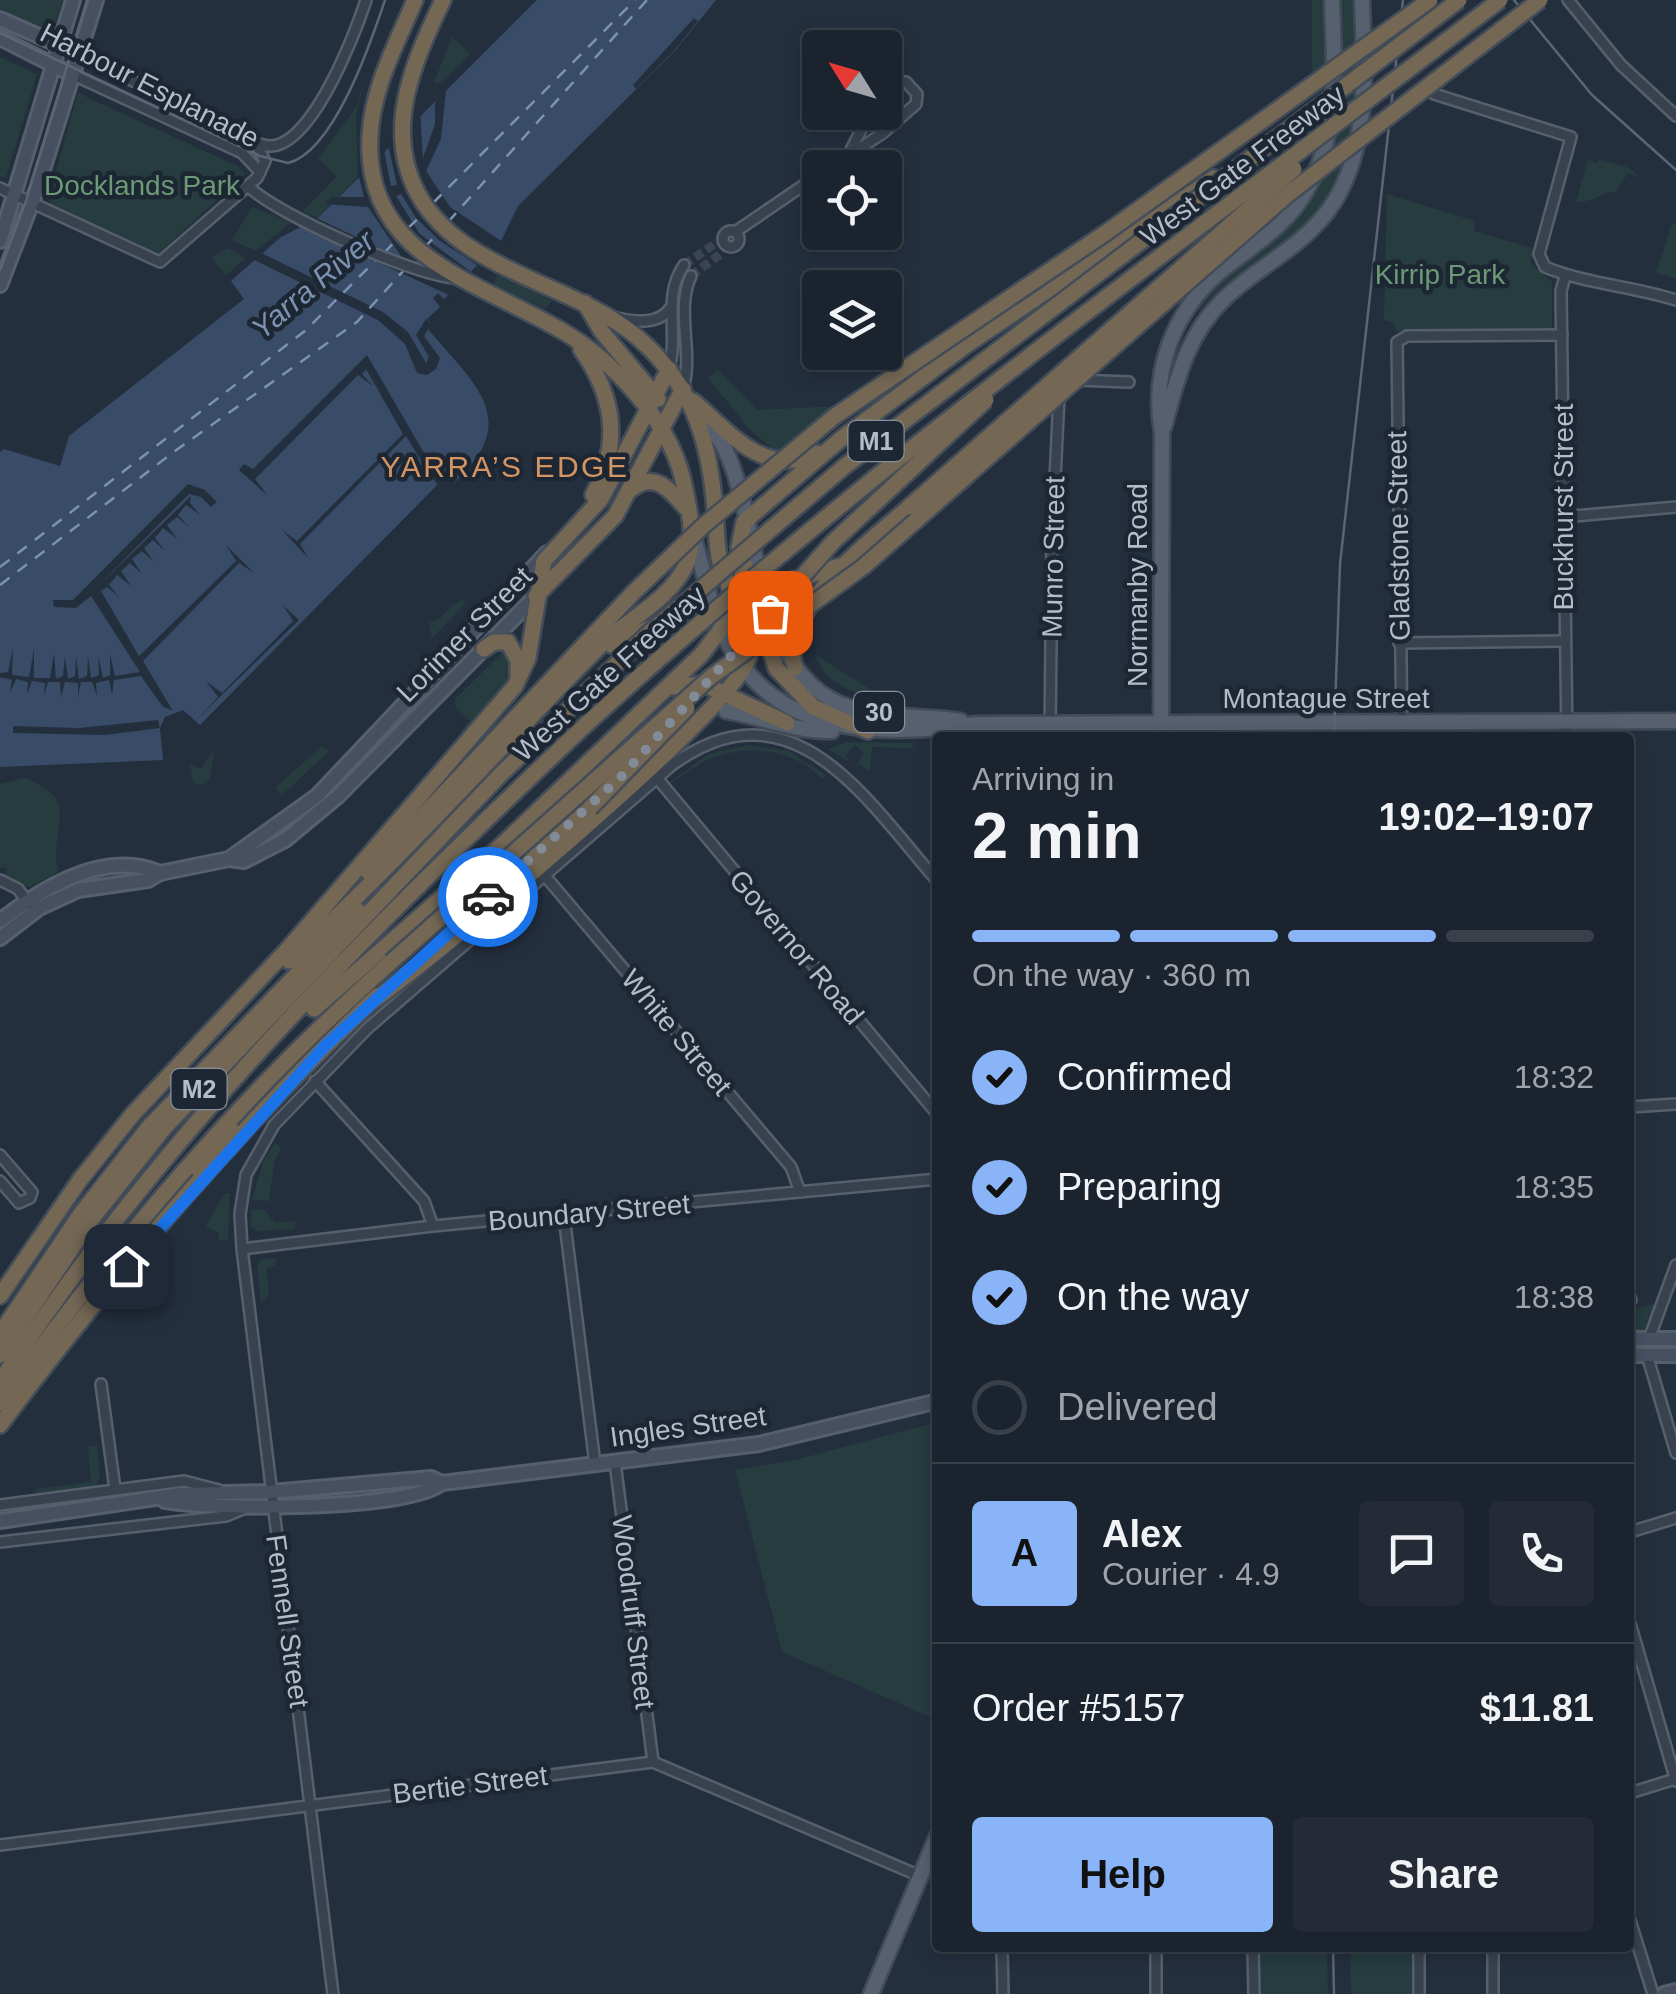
<!DOCTYPE html>
<meta charset="utf-8">
<style>
:root{--surface:#1b232e;--page:#242b36;--text:#f1f3f6;--muted:#a0a4aa;--line:#39404a;--accent:#8ab4f8}
body{margin:0;font-family:Arial,sans-serif;background:var(--page);color:var(--text);height:100vh;display:flex;flex-direction:column;font-size:38px;white-space:nowrap}
*{box-sizing:border-box;margin:0}
p{font-size:32px;color:var(--muted)}
.icon{flex:none;width:55px;height:55px;fill:none;stroke:currentColor;stroke-width:2;stroke-linecap:round;stroke-linejoin:round}
.map{position:relative;flex:1;overflow:hidden}
.drawer{position:absolute;left:932px;top:732px;width:702px;height:1220px;display:flex;flex-direction:column;background:var(--surface);border-radius:10px;box-shadow:0 5px 15px #0003,0 0 0 2px var(--line)}
.drawer>*{flex:none}
.needle{width:65px;rotate:307deg}
.buttons{position:absolute;left:802px;top:30px;display:grid;gap:20px}
.buttons a{display:grid;place-items:center;width:100px;height:100px;border-radius:10px;background:var(--surface);box-shadow:0 5px 15px #0003,0 0 0 2px var(--line);font-size:50px}
.pin{position:absolute;display:grid;place-items:center;width:85px;height:85px;color:#fff;margin:-42px;border-radius:20px;box-shadow:0 5px 15px #0006}
.courier{position:absolute;display:grid;place-items:center;width:100px;height:100px;margin:-50px;border:8px solid #1a73e8;border-radius:50%;background:#fff;color:#222;box-shadow:0 2px 12px #0007}
.head em{font-style:normal;font-weight:800}
.head div{display:flex;flex-direction:column-reverse}
.head{display:flex;align-items:center;justify-content:space-between;height:170px;padding:0 40px}
h1{font-size:65px;font-weight:800;line-height:75px}
.bar{display:grid;grid-template-columns:repeat(4,1fr);gap:15px 10px;align-content:center;height:120px;padding:0 40px}
.bar i{height:12px;border-radius:8px;background:var(--line)}
.bar .current{background:var(--accent)}
.bar p{grid-column:span 4}
.line{display:flex;align-items:center;gap:25px;padding:0 40px;border-top:2px solid var(--line)}
.line div{flex:1}
.round{display:grid;place-items:center;flex:none;width:105px;height:105px;border-radius:10px;background:var(--page)}
ol{padding:0 40px;list-style:none}
li{display:flex;align-items:center;gap:30px;height:110px}
li p{margin-inline-start:auto}
li .icon{padding:10px;border-radius:50%;background:var(--accent);color:#111;stroke-width:4}
li:last-child{color:var(--muted)}
li i{width:55px;height:55px;border:5px solid var(--line);border-radius:50%}
.cta{display:flex;gap:20px;margin-top:auto;padding:20px 40px}
.cta a{flex:1;height:115px;border-radius:10px;background:var(--accent);color:#111;font-size:40px;font-weight:800;line-height:115px;text-align:center}
.cta a+a{background:var(--page);color:var(--text)}
.map>svg:first-child{display:block}
.green{fill:#263c3f}
.water{fill:#394c67}
.pier{fill:#242f3e}
.lines{fill:none;stroke-linecap:round;stroke-linejoin:round}
.ferry{stroke:#7c92b1;stroke-width:2.5;stroke-dasharray:12 10;stroke-linecap:butt}
.street-tunnel{stroke:#3a4453;stroke-width:9;stroke-dasharray:9 4.5;stroke-linecap:butt}
.street-casing{stroke:#565f6c;stroke-width:14}
.secondary-casing{stroke:#565f6c;stroke-width:18}
.primary-casing{stroke:#414a57;stroke-width:19}
.highway-casing{stroke:#434c59;stroke-width:20}
.street{stroke:#38414e;stroke-width:9}
.secondary{stroke:#465061;stroke-width:12}
.primary{stroke:#56606e;stroke-width:14}
.highway{stroke:#746855;stroke-width:15}
.tram{stroke:#5a6575;stroke-width:2.5}
.highway-bridge-casing{stroke:#434c59;stroke-width:20;stroke-linecap:butt}
.highway-bridge{stroke:#746855;stroke-width:15}
.done{stroke:#828b98;stroke-width:10;stroke-dasharray:0 18}
.route{stroke:#1a73e8;stroke-width:12}
.labels{text-anchor:middle;stroke-width:9;stroke-linejoin:round;paint-order:stroke}
.shield{fill:#1d2633;stroke:#878f9c;stroke-width:2.5}
.shield-label{font-size:25px;font-weight:bold;fill:#b4bcc9}
.street-label{font-size:28px;fill:#b4bcc9;stroke:#1d2633}
.park-label{font-size:28px;fill:#6b9a76;stroke:#1d2633}
.water-label{font-size:30px;font-style:italic;fill:#7c92b1;stroke:#1d2633}
.neighbourhood-label{font-size:30px;letter-spacing:2.5px;fill:#d59563;stroke:#1d2633}
</style>
<div class="map">
<svg width="1676" height="1994" viewBox="0 0 1676 1994">
<rect width="100%" height="100%" fill="#242f3e"/>
<g class="green">
<polygon points="0,0 63,0 53,29 44,30 0,9"/>
<polygon points="1312,0 1325,0 1326,66 1312,76"/>
<path d="M 1339,0 L 1356,0 C 1359,85 1365,183 1290,240 C 1258,264 1225,278 1200,310 L 1195,306 L 1212,286 L 1260,248 L 1330,153 L 1337,118 Z"/>
<polygon points="452,37 470,54 440,83 434,83"/>
<polygon points="0,57 37,74 6,178 0,176"/>
<polygon points="365,79 356,116 358,176 318,218 302,212 337,176 318,159 356,107"/>
<polygon points="895,89 904,96 903,105 874,121 877,113 885,112 886,93"/>
<polygon points="78,93 239,167 245,174 158,254 53,206 48,199"/>
<path d="M 1599,159 L 1630,168 L 1639,177 L 1628,173 L 1616,192 C 1600,192 1593,203 1576,202 L 1588,160 L 1597,163 Z"/>
<polygon points="1387,194 1475,221 1474,231 1533,248 1531,264 1552,282 1552,328 1396,331 1394,323 1384,320"/>
<polygon points="252,207 291,222 256,251 232,240"/>
<polygon points="1672,223 1676,224 1676,279 1656,273"/>
<polygon points="227,248 246,258 226,275 212,258"/>
<polygon points="497,275 552,301 545,309 493,284"/>
<polygon points="718,369 758,410 839,406 777,452 752,432 708,378"/>
<path d="M 464,600 L 465,604 L 432,638 L 429,623 C 445,619 449,603 464,600 Z"/>
<path d="M 504,651 C 527,678 484,716 468,737 L 461,731 L 470,721 L 456,709 L 455,699 Z"/>
<path d="M 816,655 L 819,657 L 886,699 C 863,700 819,680 816,655 Z"/>
<polygon points="847,742 913,743 913,748 872,747 870,772 858,763 864,753 855,745 845,755 850,762 828,749"/>
<path d="M 748,745 L 789,751 L 826,775 L 822,779 C 795,749 748,744 712,758 C 696,764 680,780 666,785 L 708,754 Z"/>
<polygon points="322,746 329,751 281,796 275,788"/>
<polygon points="214,749 210,780 203,785 193,783 190,764 201,769"/>
<path d="M 25,778 C 83,800 49,826 58,872 L 28,887 L 5,876 L 7,869 L 0,867 L 0,784 Z"/>
<polygon points="275,1143 281,1148 274,1163 269,1201 252,1200 263,1161"/>
<polygon points="230,1193 228,1240 219,1241 218,1233 206,1226 224,1194"/>
<polygon points="251,1209 265,1210 275,1223 296,1221 295,1229 256,1231 251,1226"/>
<polygon points="277,1258 275,1266 266,1269 269,1295 261,1304 257,1266 261,1260"/>
<polygon points="1656,1303 1643,1331 1630,1330 1630,1310"/>
<polygon points="937,1422 938,1422 937,1720 782,1652 735,1470 795,1460"/>
<polygon points="97,1445 100,1477 96,1486 36,1494 36,1489 91,1482 88,1447"/>
<polygon points="1260,1948 1327,1948 1328,1994 1260,1994"/>
<polygon points="1350,1948 1415,1948 1416,1994 1351,1994"/>
</g>
<path class="water" d="M 537,0 L 716,0 L 674,52 L 518,206 L 501,241 L 444,299 L 438,293 L 433,298 L 440,307 L 427,319 L 431,324 L 427,328 C 474,384 523,419 455,482 L 449,473 L 200,725 L 183,710 L 165,717 L 160,728 L 163,760 L 0,767 L 0,452 L 4,449 L 60,466 L 69,436 L 244,299 L 231,281 L 281,237 L 318,218 Z"/>
<g class="pier">
<polygon points="694,18 698,21 673,52 636,89 633,85"/>
<polygon points="446,90 441,139 426,171 450,207 506,244 482,268 440,241 416,218 401,194 396,196 420,234 475,275 453,297 295,224 312,216 403,259 368,207 324,204 331,197 364,197 357,170 383,145 391,186 397,185 387,141 420,110 423,158 435,124 435,102"/>
<polygon points="257,251 383,312 408,332 426,363 429,357 416,335 426,319 431,324 424,336 440,358 436,369 427,375 417,373 405,344 378,320 250,258"/>
<polygon points="367,355 441,482 438,485 430,476 406,436 300,544 309,559 282,530 297,541 403,434 366,369 362,374 373,386 358,375 255,479 268,496 239,470 244,464 253,469"/>
<polygon points="188,484 205,490 217,502 211,507 201,497 189,494 96,588 191,496 190,503 200,515 186,505 178,515 189,527 177,517 167,525 177,539 163,528 155,538 165,551 153,540 144,548 154,562 142,551 132,559 142,574 130,563 121,571 131,586 117,575 109,585 119,597 107,587 101,591 139,656 236,561 226,545 254,573 239,563 143,661 173,711 163,707 141,676 114,680 112,695 109,680 96,683 97,696 92,682 81,682 78,697 78,683 65,682 61,697 60,682 48,682 44,696 45,683 32,681 27,695 28,682 16,679 10,693 12,680 0,677 0,673 8,672 13,647 12,675 29,677 34,649 34,678 50,678 54,653 56,679 63,676 65,656 68,679 75,676 76,656 79,679 87,676 88,656 91,678 99,675 98,655 103,678 110,675 110,654 115,676 140,672 91,596 76,608 54,607 53,600 73,600"/>
<polygon points="283,605 299,620 196,720 218,697 206,681 222,693 293,621"/>
<polygon points="158,720 160,728 104,735 13,733 13,726 79,728"/>
</g>
<g class="lines">
<g class="ferry">
<polyline points="433,203 635,0"/>
<polyline points="448,222 647,0"/>
<polyline points="408,228 424,213"/>
<polyline points="424,248 439,232"/>
<polyline points="384,253 399,237"/>
<polyline points="0,567 306,330 378,258"/>
<polyline points="0,585 175,451 357,322 405,269"/>
</g>
<g class="street-tunnel">
<polyline points="684,265 716,243"/>
<polyline points="691,276 722,253"/>
</g>
<defs>
<g id="street">
<polyline points="1568,0 1621,65 1676,116"/>
<polyline points="71,74 242,153 260,172"/>
<path d="M 1434,94 L 1571,137 L 1539,254 L 1545,267 C 1586,284 1632,286 1676,300"/>
<path d="M 260,144 C 306,164 355,34 366,0"/>
<polyline points="851,150 870,112"/>
<polyline points="830,168 883,133 916,104 917,94 906,82 885,84"/>
<path d="M 249,187 C 278,215 413,275 454,278"/>
<polyline points="0,188 160,262 257,178 265,161 255,142 77,53"/>
<circle cx="731" cy="239" r="8"/>
<polyline points="735,232 820,174"/>
<polyline points="1565,277 1561,291 1567,738"/>
<path d="M 617,318 C 636,322 660,325 671,307"/>
<path d="M 669,368 C 679,334 662,296 684,265"/>
<polyline points="1077,380 1129,382"/>
<path d="M 683,389 C 694,352 675,310 691,276"/>
<polyline points="1563,517 1676,507"/>
<polyline points="1399,643 1563,641"/>
<polyline points="1050,738 1052,541 1059,396"/>
<polyline points="1402,738 1397,342 1407,336 1562,335"/>
<polyline points="657,778 938,1115"/>
<polyline points="546,877 791,1167 800,1192"/>
<polyline points="0,880 18,889 30,905"/>
<polyline points="315,1081 424,1201 433,1226"/>
<polyline points="1630,1107 1676,1104"/>
<polyline points="0,1155 32,1192 30,1198 19,1203 0,1181"/>
<polyline points="564,1216 595,1464"/>
<polyline points="242,1249 433,1226 938,1179"/>
<polyline points="1630,1297 1631,1300"/>
<polyline points="1649,1339 1676,1265"/>
<polyline points="1647,1355 1676,1453"/>
<polyline points="101,1384 115,1489"/>
<polyline points="615,1462 653,1762"/>
<polyline points="0,1505 184,1481 219,1490"/>
<polyline points="1630,1532 1676,1518"/>
<polyline points="0,1542 226,1516 243,1509"/>
<polyline points="1630,1623 1676,1781"/>
<polyline points="1630,1793 1675,1779"/>
<polyline points="0,1845 653,1762 920,1876"/>
<polyline points="1630,1920 1653,1994"/>
<polyline points="1002,1948 1003,1994"/>
<polyline points="1156,1948 1156,1994"/>
<polyline points="1253,1948 1254,1994"/>
<polyline points="1419,1948 1419,1994"/>
<polyline points="1493,1948 1493,1994"/>
<path d="M 333,1994 L 242,1249 L 240,1214 L 246,1175 L 274,1125 L 368,1028 L 671,766 C 791,677 866,799 938,882"/>
</g>
<g id="secondary">
<polyline points="0,19 77,53"/>
<polyline points="0,38 71,74"/>
<polyline points="0,241 73,0"/>
<polyline points="0,285 37,189 96,0"/>
<polyline points="229,859 317,796 547,553"/>
<path d="M 0,921 C 42,888 105,849 160,873"/>
<polyline points="0,938 39,908 78,890 148,880 160,873 229,859 244,861 285,840 338,796 536,596"/>
<polyline points="1630,1339 1676,1339"/>
<polyline points="1630,1355 1676,1355"/>
<path d="M 165,1501 C 215,1510 404,1511 442,1483"/>
<polyline points="0,1521 182,1494 271,1492 431,1478 442,1483 759,1444 938,1401"/>
<polyline points="1664,1994 1676,1991"/>
</g>
<g id="primary">
<path d="M 698,412 C 708,424 718,435 725,449 C 762,526 753,676 848,707 C 883,719 925,715 961,721"/>
<path d="M 1164,427 C 1177,379 1187,334 1225,298 C 1261,264 1307,245 1334,202 C 1371,143 1364,66 1362,0"/>
<path d="M 693,536 C 704,570 710,607 726,639 C 775,739 883,736 977,724 L 1676,721"/>
<path d="M 726,711 C 761,717 797,732 832,731"/>
<path d="M 1161,738 L 1162,433 C 1151,371 1173,311 1222,270 C 1252,246 1285,227 1305,193 C 1341,134 1334,66 1332,0"/>
<polyline points="871,1994 938,1834"/>
</g>
<g id="highway">
<polyline points="585,303 602,332 658,399"/>
<path d="M 581,349 C 614,396 622,443 593,495"/>
<path d="M 693,401 C 730,432 764,479 817,453"/>
<path d="M 633,488 C 655,471 671,491 686,508"/>
<polyline points="742,575 783,583 840,566"/>
<polyline points="536,596 615,516 683,389"/>
<polyline points="611,645 689,611 725,609"/>
<polyline points="484,649 494,642 508,642 518,660 518,677"/>
<path d="M 795,668 C 778,609 870,542 909,507"/>
<polyline points="671,687 703,684 787,723"/>
<polyline points="868,731 813,707 776,668 739,547 744,522 842,438 965,346 1214,178"/>
<polyline points="369,873 633,593"/>
<polyline points="484,901 590,808"/>
<path d="M 289,961 C 398,862 495,752 598,648 C 625,621 670,600 686,565 C 697,539 688,502 682,476 C 667,419 613,361 564,332 C 481,282 363,258 370,136 C 372,88 397,43 415,0"/>
<path d="M 371,1002 C 427,964 742,704 749,656 C 753,626 727,591 720,562 C 717,550 717,537 716,525 C 712,450 697,388 637,337 C 572,282 461,272 418,194 C 383,129 414,61 443,0"/>
<polyline points="314,1009 503,844 701,655 722,628 729,596"/>
<polyline points="198,1169 231,1129"/>
<polyline points="0,1296 80,1180 133,1114 287,950 515,686 528,658 544,561 601,499 669,369"/>
<polyline points="0,1334 80,1215 149,1127 358,911"/>
<polyline points="0,1355 91,1220 164,1128 501,774"/>
<path d="M 0,1382 C 159,1137 368,931 579,731"/>
<path d="M 0,1403 C 117,1242 242,1094 391,962"/>
<path d="M 0,1425 C 114,1273 239,1127 377,996"/>
</g>
</defs>
<use href="#street" class="street-casing"/>
<use href="#secondary" class="secondary-casing"/>
<use href="#primary" class="primary-casing"/>
<use href="#highway" class="highway-casing"/>
<use href="#street" class="street"/>
<use href="#secondary" class="secondary"/>
<use href="#primary" class="primary"/>
<use href="#highway" class="highway"/>
<g class="tram">
<polyline points="1514,0 1592,95 1676,170"/>
<path d="M 0,33 L 260,156 L 288,163 C 334,152 371,42 385,0"/>
<polyline points="0,270 26,201 87,0"/>
<polyline points="1334,738 1340,564 1403,0"/>
<polyline points="1333,1948 1334,1994"/>
</g>
<defs>
<g id="highway-bridge">
<polyline points="909,507 1294,169"/>
<polyline points="633,593 703,526 835,416 1107,232 1430,0"/>
<polyline points="742,645 833,542 986,400"/>
<path d="M 579,731 C 868,465 1188,238 1500,0"/>
<polyline points="501,774 649,633 845,466 1459,0"/>
<polyline points="590,808 687,708"/>
<polyline points="391,962 712,676 863,567 1287,195 1540,0"/>
</g>
</defs>
<use href="#highway-bridge" class="highway-bridge-casing"/>
<use href="#highway-bridge" class="highway-bridge"/>
</g>
<g class="lines">
<polyline class="done" points="488,897 620,778 770,613"/>
<polyline class="route" points="126,1266 324,1047 488,897"/>
</g>
<g class="labels">
<g class="shield">
<rect x="848.5" y="421" width="55" height="40" rx="8"/>
<rect x="854" y="692" width="50" height="40" rx="8"/>
<rect x="171.5" y="1069" width="55" height="40" rx="8"/>
</g>
<g class="shield-label">
<text x="876" y="450">M1</text>
<text x="879" y="721">30</text>
<text x="199" y="1098">M2</text>
</g>
<g class="street-label">
<text transform="translate(150 85) rotate(27)" y="10">Harbour Esplanade</text>
<text transform="translate(1242 165) rotate(-37)" y="10">West Gate Freeway</text>
<text transform="translate(1563 507) rotate(-90)" y="10">Buckhurst Street</text>
<text transform="translate(1398 536) rotate(-91)" y="10">Gladstone Street</text>
<text transform="translate(1053 557) rotate(-89)" y="10">Munro Street</text>
<text transform="translate(1137 585) rotate(-90)" y="10">Normanby Road</text>
<text transform="translate(464 634) rotate(-45)" y="10">Lorimer Street</text>
<text transform="translate(609 673) rotate(-42)" y="10">West Gate Freeway</text>
<text x="1326" y="708">Montague Street</text>
<text transform="translate(797 947) rotate(50)" y="10">Governor Road</text>
<text transform="translate(677 1032) rotate(50)" y="10">White Street</text>
<text transform="translate(589 1212) rotate(-5)" y="10">Boundary Street</text>
<text transform="translate(688 1426) rotate(-8)" y="10">Ingles Street</text>
<text transform="translate(634 1612) rotate(83)" y="10">Woodruff Street</text>
<text transform="translate(288 1621) rotate(82)" y="10">Fennell Street</text>
<text transform="translate(470 1784) rotate(-7)" y="10">Bertie Street</text>
</g>
<g class="park-label">
<text x="142" y="195">Docklands Park</text>
<text x="1440" y="284">Kirrip Park</text>
</g>
<g class="water-label">
<text transform="translate(313 285) rotate(-40)" y="10">Yarra River</text>
</g>
<g class="neighbourhood-label">
<text x="505" y="477">YARRA’S EDGE</text>
</g>
</g>
</svg>
<div class="buttons">
<a><svg class="needle" viewBox="-14 -14 28 28"><path d="M0-13l5 13h-10z" fill="#e53935"/><path d="M0 13l5-13h-10z" fill="#a0a4aa"/></svg></a>
<a><svg class="icon" aria-label="locate" viewBox="0 0 24 24"><circle cx="12" cy="12" r="6"/><path d="M12 2v4M12 18v4M2 12h4M18 12h4"/></svg></a>
<a><svg class="icon" aria-label="layers" viewBox="0 0 24 24"><path d="M12 4l9 5-9 5-9-5zM3 14l9 5 9-5"/></svg></a>
</div>
<div class="pin" style="left:770px;top:613px;background:#ea580c"><svg class="icon" aria-label="bag" viewBox="0 0 24 24"><path d="M5 8h14l-1 12H6zM9 8a3 3 0 0 1 6 0"/></svg></div>
<div class="pin" style="left:126px;top:1266px;background:#1f2937"><svg class="icon" aria-label="home" viewBox="0 0 24 24"><path d="M3 11l9-7 9 7M6 9v11h12V9"/></svg></div>
<div class="courier" style="left:488px;top:897px"><svg class="icon" aria-label="car" viewBox="0 0 24 24"><path d="M5 17H2v-5l4-1 3-4h7l3 4 3 1v5h-3M9 17h6M6 11h13"/><circle cx="7" cy="17" r="2"/><circle cx="17" cy="17" r="2"/></svg></div>
<section class="drawer">
<div class="head"><div><h1>2 min</h1><p>Arriving in</p></div><em>19:02–19:07</em></div>
<div class="bar"><i class="current"></i><i class="current"></i><i class="current"></i><i></i><p>On the way · 360 m</p></div>
<ol>
<li><svg class="icon" aria-label="check" viewBox="0 0 24 24"><path d="M5 12l5 5 9-10"/></svg>Confirmed<p>18:32</p></li>
<li><svg class="icon" aria-label="check" viewBox="0 0 24 24"><path d="M5 12l5 5 9-10"/></svg>Preparing<p>18:35</p></li>
<li><svg class="icon" aria-label="check" viewBox="0 0 24 24"><path d="M5 12l5 5 9-10"/></svg>On the way<p>18:38</p></li>
<li><i></i>Delivered</li>
</ol>
<div class="line" style="height:180px"><b class="round" style="background:var(--accent);color:#111">A</b><div><b>Alex</b><p>Courier · 4.9</p></div><a class="round"><svg class="icon" aria-label="chat" viewBox="0 0 24 24"><path d="M4 5h16v11H9l-5 4z"/></svg></a><a class="round"><svg class="icon" aria-label="phone" viewBox="0 0 24 24"><path d="M5 4h4l2 5-3 2q2 4 5 5l2-3 5 2v4C11 20 4 13 5 4z"/></svg></a></div>
<div class="line" style="height:130px"><div>Order #5157</div><b>$11.81</b></div>
<div class="cta"><a>Help</a><a>Share</a></div>
</section>
</div>
